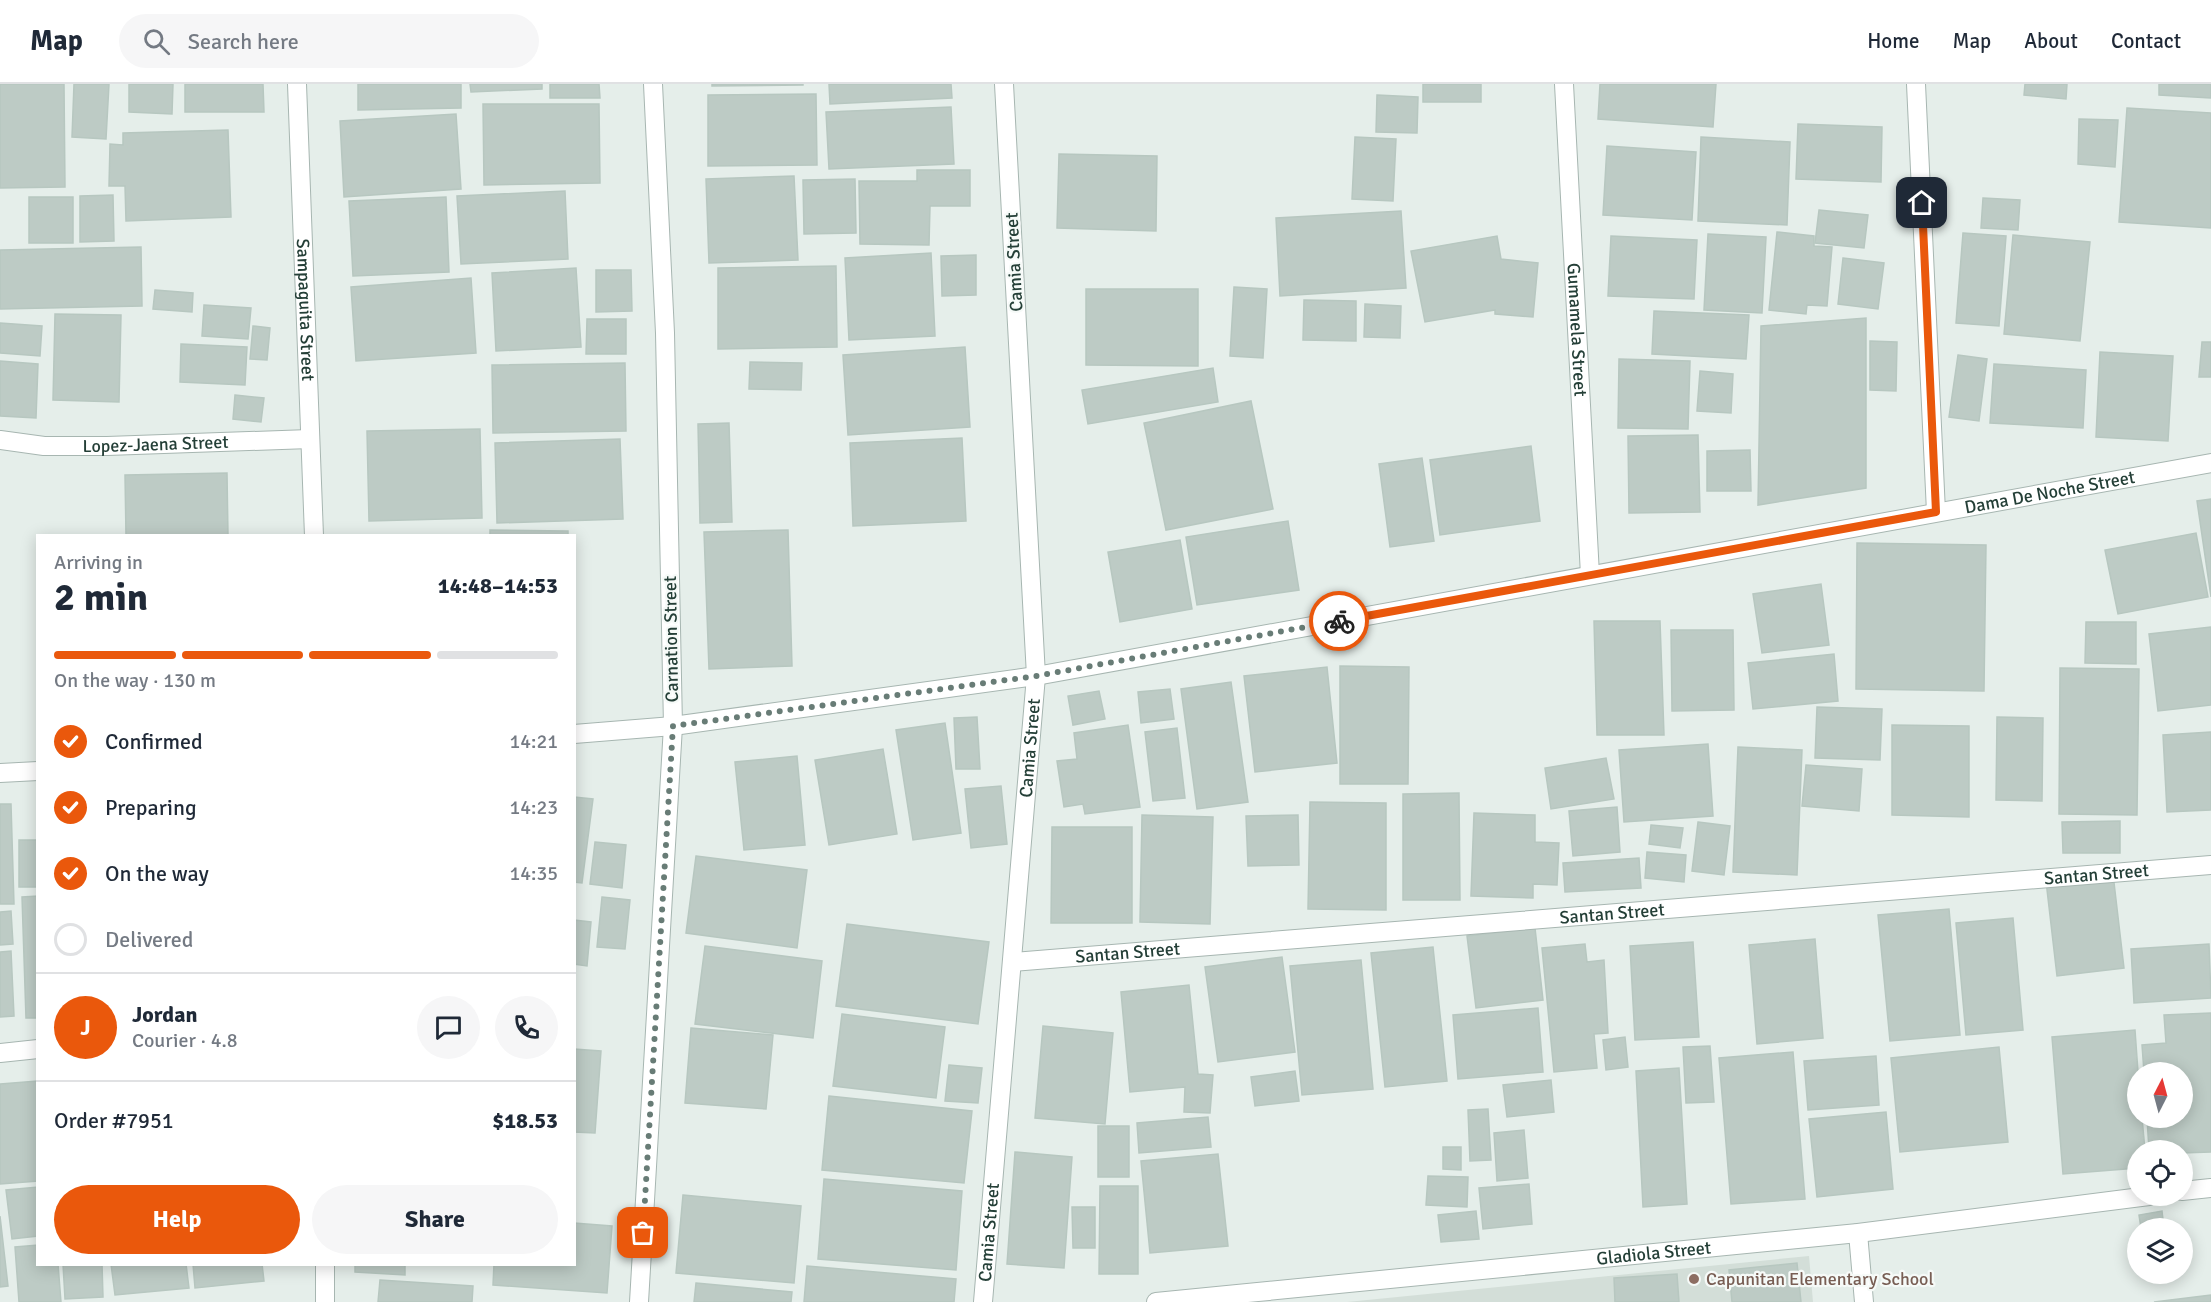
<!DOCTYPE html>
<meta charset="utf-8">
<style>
:root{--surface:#fff;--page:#f6f6f7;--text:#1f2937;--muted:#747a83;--line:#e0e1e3;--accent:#ea580c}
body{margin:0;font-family:Signika,sans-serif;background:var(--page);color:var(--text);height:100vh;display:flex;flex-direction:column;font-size:22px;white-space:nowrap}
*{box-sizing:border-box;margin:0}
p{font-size:20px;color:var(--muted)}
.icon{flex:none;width:33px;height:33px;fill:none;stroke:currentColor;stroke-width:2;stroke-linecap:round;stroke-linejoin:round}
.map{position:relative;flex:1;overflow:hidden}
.panel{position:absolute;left:36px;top:450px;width:540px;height:732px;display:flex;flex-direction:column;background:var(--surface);border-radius:0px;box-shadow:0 3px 15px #0003}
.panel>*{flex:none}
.needle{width:39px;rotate:6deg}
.fabs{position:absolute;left:2127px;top:978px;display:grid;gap:12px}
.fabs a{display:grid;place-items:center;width:66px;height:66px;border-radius:50%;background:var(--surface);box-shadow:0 3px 15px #0003;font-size:30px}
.pin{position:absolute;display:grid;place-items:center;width:51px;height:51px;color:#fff;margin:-26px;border-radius:12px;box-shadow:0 3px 9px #0006}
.courier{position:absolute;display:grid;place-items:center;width:60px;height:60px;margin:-30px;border:4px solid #ea580c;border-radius:50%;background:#fff;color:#222;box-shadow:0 2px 8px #0007}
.overview em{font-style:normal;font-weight:700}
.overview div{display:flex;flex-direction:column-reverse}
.overview{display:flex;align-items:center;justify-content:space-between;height:102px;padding:0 18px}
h1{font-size:39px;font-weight:700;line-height:45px}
.bar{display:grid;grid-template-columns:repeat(4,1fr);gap:9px 6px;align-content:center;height:72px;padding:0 18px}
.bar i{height:8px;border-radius:4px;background:var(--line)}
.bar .selected{background:var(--accent)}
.bar p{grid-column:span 4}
.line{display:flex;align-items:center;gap:15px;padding:0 18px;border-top:2px solid var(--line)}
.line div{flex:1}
.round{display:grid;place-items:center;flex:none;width:63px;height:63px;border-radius:32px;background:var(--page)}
ol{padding:0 18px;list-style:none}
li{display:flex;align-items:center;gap:18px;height:66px}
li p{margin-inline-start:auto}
li .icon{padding:6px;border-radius:50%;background:var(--accent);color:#fff;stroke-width:4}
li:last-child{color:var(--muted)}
li i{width:33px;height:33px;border:3px solid var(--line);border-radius:50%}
.button{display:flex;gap:12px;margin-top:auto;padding:12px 18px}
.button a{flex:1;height:69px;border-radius:36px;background:var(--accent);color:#fff;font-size:24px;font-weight:700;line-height:69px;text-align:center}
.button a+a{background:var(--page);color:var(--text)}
header{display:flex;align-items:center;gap:36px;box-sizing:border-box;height:84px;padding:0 30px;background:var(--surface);border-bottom:2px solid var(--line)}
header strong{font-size:28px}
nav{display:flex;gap:33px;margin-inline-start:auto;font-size:21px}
.search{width:420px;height:54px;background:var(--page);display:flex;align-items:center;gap:15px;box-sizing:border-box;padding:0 21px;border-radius:33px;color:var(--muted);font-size:22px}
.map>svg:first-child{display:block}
.built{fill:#d3ded8}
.building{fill:#bdcbc5;stroke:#b7c7c0;stroke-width:1.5}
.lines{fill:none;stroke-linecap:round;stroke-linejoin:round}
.minor-casing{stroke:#a7b6b1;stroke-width:20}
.minor{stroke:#fff;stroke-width:18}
.done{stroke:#687c76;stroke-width:6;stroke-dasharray:0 10.8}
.route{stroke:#ea580c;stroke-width:8}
.education-dot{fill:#8d6e63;stroke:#f6faf8;stroke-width:2}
.labels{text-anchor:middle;stroke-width:4.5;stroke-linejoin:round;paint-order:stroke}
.street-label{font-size:18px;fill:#243f37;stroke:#f6faf8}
.education-label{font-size:18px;fill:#785e54;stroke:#f6faf8;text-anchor:start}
</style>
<header>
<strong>Map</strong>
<div class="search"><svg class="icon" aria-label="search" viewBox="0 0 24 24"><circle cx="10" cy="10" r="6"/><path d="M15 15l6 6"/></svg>Search here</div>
<nav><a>Home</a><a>Map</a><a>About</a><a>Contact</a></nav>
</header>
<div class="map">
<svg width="2211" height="1218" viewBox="0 0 2211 1218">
<rect width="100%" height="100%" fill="#e5eeea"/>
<polygon class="built" points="1809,1172 1813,1218 1347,1218"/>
<g class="building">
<polygon points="0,0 64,0 65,103 0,104"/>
<polygon points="74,0 109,0 106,55 72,53"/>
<polygon points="129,0 173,0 172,30 129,28"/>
<polygon points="185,0 263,0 264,28 185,28"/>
<polygon points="358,0 461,0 461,24 358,26"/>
<polygon points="470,0 542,0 542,5 471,8"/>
<polygon points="550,0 599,0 600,14 550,14"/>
<polygon points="712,0 803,0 803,1 712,2"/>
<polygon points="829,0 951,0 952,14 830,20"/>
<rect x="1423" y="0" width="58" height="18"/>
<polygon points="1600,0 1716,0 1713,43 1598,35"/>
<polygon points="2025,0 2067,0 2066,15 2024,11"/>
<polygon points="2159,0 2211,0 2211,14 2159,11"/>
<polygon points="816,10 817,81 708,82 708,11"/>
<polygon points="1377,11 1418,13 1417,49 1376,48"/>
<polygon points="483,20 599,20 600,99 484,101"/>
<polygon points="951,23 954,80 829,85 826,28"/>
<polygon points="2127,24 2211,29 2211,144 2119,138"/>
<polygon points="456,30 461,105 344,113 340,37"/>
<polygon points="2079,35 2118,36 2115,83 2078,80"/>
<polygon points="1798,40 1882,43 1881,98 1796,95"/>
<polygon points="228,46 231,133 126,137 125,102 109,102 110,60 123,61 123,49"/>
<polygon points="1355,53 1396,55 1393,117 1352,115"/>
<polygon points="1701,53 1790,58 1787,141 1698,137"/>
<polygon points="1607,62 1696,68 1692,136 1603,131"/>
<polygon points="1059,70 1157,72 1156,147 1057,144"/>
<polygon points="917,86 970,86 970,122 930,122 929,161 860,160 859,97 917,97"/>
<polygon points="794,92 798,176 709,179 706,95"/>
<polygon points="855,95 856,149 804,150 803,96"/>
<polygon points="565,107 568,175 461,180 457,112"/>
<polygon points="113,111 114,157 80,158 80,112"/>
<rect x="29" y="113" width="44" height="46"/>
<polygon points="446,113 449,188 353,192 349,117"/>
<polygon points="1983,114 2020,116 2018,146 1981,144"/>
<polygon points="1819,126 1868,131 1864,164 1815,159"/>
<polygon points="1401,127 1406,204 1280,212 1276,134"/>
<polygon points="1777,148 1814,152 1814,162 1832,163 1827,222 1807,221 1806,230 1769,226"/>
<polygon points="1963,149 2006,152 1999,242 1956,239"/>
<polygon points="1708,150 1766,153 1762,229 1704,226"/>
<polygon points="2013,151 2090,158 2080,257 2004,250"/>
<polygon points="1497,152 1501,175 1538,179 1533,233 1495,230 1495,226 1425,238 1411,167"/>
<polygon points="1611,152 1697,156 1694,215 1608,212"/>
<polygon points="141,163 142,222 0,225 0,166"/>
<polygon points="931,169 935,252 849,256 845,174"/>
<polygon points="976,171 976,211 942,212 941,172"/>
<polygon points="1843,174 1884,179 1878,225 1838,220"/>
<polygon points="836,182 837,263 718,265 718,184"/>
<polygon points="576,184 581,263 496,267 492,189"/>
<polygon points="596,186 631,186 632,227 596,228"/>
<polygon points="471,194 476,269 356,277 351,203"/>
<polygon points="1234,203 1267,205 1263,274 1230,272"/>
<polygon points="1086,205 1198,205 1198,282 1086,281"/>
<polygon points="155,206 193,209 192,228 153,225"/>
<polygon points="1304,216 1356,217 1356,257 1303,256"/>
<polygon points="1365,220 1401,222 1400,254 1364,253"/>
<polygon points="204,221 251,224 248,255 202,252"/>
<polygon points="1654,227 1749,231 1746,275 1652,270"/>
<polygon points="55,230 121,231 119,318 53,316"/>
<polygon points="1866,234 1866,404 1758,421 1761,242"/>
<polygon points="587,235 626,235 626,270 586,270"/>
<polygon points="0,239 42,242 40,272 0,269"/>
<polygon points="253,242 270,244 267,276 250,275"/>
<polygon points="1870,257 1897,258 1896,307 1870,306"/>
<polygon points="2202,258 2211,258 2211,293 2199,293"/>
<polygon points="181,260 247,263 245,301 180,298"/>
<polygon points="965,263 970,343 848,351 843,271"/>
<polygon points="2100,268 2173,272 2168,357 2096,353"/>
<polygon points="1958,271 1987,275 1979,337 1949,333"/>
<polygon points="1619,275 1690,277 1688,345 1618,344"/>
<polygon points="0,277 38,280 36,334 0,332"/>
<polygon points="750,278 802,279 801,306 749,305"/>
<polygon points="625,279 626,347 493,349 492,281"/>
<polygon points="1994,280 2086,286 2083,344 1990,339"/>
<polygon points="1213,284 1218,318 1088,340 1082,306"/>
<polygon points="1700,287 1733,290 1731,329 1697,327"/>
<polygon points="235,311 264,314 261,338 233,335"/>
<polygon points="1251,317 1273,425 1166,446 1144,339"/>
<polygon points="729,339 732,438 700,439 698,340"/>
<polygon points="480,345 482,434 369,437 367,347"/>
<polygon points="1698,351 1700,428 1629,429 1628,352"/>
<polygon points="962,354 966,437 853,442 850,359"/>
<polygon points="620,355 623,435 497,439 495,359"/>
<polygon points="1531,362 1540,437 1440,451 1430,376"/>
<polygon points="1750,366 1751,407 1707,407 1707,367"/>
<polygon points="1422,374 1434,457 1390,463 1379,380"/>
<polygon points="227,389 228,452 126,452 125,391"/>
<polygon points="2211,415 2211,513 2197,417"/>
<polygon points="1288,437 1299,506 1197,521 1186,453"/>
<polygon points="490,446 568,447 568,452 490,452"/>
<polygon points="788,446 792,582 709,585 704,448"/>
<polygon points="2196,449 2208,513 2118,530 2105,466"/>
<polygon points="1180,456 1192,525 1120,538 1108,468"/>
<polygon points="1857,459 1986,461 1984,607 1856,605"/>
<polygon points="1821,500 1829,561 1762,569 1753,510"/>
<polygon points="1594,537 1660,537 1664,651 1597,651"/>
<polygon points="2086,538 2136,538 2136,580 2085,579"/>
<polygon points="2211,543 2211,621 2158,627 2149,550"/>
<polygon points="1671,546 1733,546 1734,626 1672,627"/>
<polygon points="1834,570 1838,617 1753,625 1748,579"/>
<polygon points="1340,582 1409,583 1408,700 1340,700"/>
<polygon points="1327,583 1337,679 1255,688 1244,592"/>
<polygon points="2060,584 2139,585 2137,731 2059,730"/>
<polygon points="1231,598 1248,718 1197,725 1181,605"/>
<polygon points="1170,605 1174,635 1141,639 1138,608"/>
<polygon points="1099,607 1105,635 1073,641 1068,612"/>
<polygon points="1817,623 1882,625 1880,676 1815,674"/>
<polygon points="977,633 980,685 956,685 954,634"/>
<polygon points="1997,633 2043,634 2042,717 1996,716"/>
<polygon points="945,639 961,749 913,756 896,646"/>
<polygon points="1128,641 1140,723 1085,730 1083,720 1064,723 1057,677 1077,675 1074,649"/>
<polygon points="1892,641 1969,642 1969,733 1892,731"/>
<polygon points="1177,644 1185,714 1153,717 1145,648"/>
<polygon points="2211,648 2211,726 2167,728 2163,651"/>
<polygon points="1708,660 1713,732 1624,738 1619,666"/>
<polygon points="1738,663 1802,666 1797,791 1733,788"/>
<polygon points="883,665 897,750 829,761 815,676"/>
<polygon points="797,672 805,761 744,766 735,678"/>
<polygon points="1606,674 1614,715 1551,725 1545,684"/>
<polygon points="1806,681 1862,685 1859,727 1802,722"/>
<polygon points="1001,702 1007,760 971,764 965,705"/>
<polygon points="1459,709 1460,816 1403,816 1403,710"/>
<polygon points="574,713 593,715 582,799 574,798"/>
<polygon points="1310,718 1386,719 1386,826 1308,825"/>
<polygon points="0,720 11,720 14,820 0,820"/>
<polygon points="1617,723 1620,768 1573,772 1569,727"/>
<polygon points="1474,729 1535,731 1535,758 1559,759 1557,801 1533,800 1533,814 1471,812"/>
<polygon points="1142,731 1213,733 1210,840 1140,838"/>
<polygon points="1298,731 1299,781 1248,782 1246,732"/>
<polygon points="2120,737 2120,769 2063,769 2062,738"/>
<polygon points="1698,738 1730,742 1724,791 1692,787"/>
<polygon points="1651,741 1683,744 1680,764 1649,760"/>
<polygon points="1052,743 1132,743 1132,839 1051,839"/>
<rect x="19" y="756" width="19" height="47"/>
<polygon points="595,758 626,761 622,804 590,800"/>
<polygon points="1647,768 1686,771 1684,798 1645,794"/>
<polygon points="696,772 807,786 797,864 686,849"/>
<polygon points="1639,774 1641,804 1565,808 1563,779"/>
<polygon points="2113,790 2124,884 2057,892 2046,797"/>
<polygon points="38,812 38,934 26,934 22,813"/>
<polygon points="602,813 630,816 625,865 597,863"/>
<polygon points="1949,825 1960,951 1890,957 1878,831"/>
<polygon points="11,827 13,860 0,861 0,828"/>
<polygon points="2013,834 2023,946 1966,951 1956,839"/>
<polygon points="574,836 591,838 587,882 574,880"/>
<polygon points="847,840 989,858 978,940 836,922"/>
<polygon points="1535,844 1543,916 1476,924 1467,852"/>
<polygon points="1815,855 1823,954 1757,960 1749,861"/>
<polygon points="1693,858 1699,953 1635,956 1630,862"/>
<polygon points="1585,860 1587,878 1604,876 1608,949 1594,950 1597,984 1554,988 1542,864"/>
<polygon points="2209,860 2211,914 2134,919 2131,865"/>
<polygon points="705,862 822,877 813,954 695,940"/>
<polygon points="1433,863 1447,997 1385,1003 1371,869"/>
<polygon points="11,867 14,932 0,933 0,868"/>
<polygon points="1282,873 1295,968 1218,978 1205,883"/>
<polygon points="1361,876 1373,1005 1302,1011 1290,882"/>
<polygon points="1189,901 1198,990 1213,991 1210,1029 1184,1028 1185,1003 1130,1008 1121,908"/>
<polygon points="1538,924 1543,988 1458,995 1453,931"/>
<polygon points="2211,929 2211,1068 2182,1069 2182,1066 2149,1066 2147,1034 2182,1034 2182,988 2144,988 2142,961 2166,959 2164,931"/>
<polygon points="842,930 945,943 936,1014 833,1002"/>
<polygon points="1043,942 1113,949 1105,1040 1035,1034"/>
<polygon points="691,944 773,951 766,1025 685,1019"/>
<polygon points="2135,946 2138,988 2138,1034 2142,1034 2145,1066 2138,1066 2138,1084 2063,1090 2052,953"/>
<polygon points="1625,953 1628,983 1606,986 1603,956"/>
<polygon points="1710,962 1714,1018 1686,1019 1683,963"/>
<polygon points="1999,963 2008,1058 1900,1068 1891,974"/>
<polygon points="574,965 601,967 595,1049 574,1048"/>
<polygon points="1793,968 1805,1115 1731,1120 1719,974"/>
<polygon points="1876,972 1879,1021 1808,1026 1804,977"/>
<polygon points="949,981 982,984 978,1019 945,1017"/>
<polygon points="1679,984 1687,1120 1643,1123 1636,987"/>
<polygon points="1295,987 1299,1017 1255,1022 1251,993"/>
<polygon points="1551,996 1554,1028 1507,1033 1503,1001"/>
<polygon points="37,997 38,1097 0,1100 0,1000"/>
<polygon points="829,1012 972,1027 964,1099 822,1086"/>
<polygon points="1488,1025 1491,1076 1470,1077 1468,1026"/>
<polygon points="1886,1028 1893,1105 1817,1113 1809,1035"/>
<polygon points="1208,1033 1211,1063 1139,1069 1137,1039"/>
<rect x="1098" y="1042" width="31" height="51"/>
<polygon points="1524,1046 1528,1094 1497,1097 1494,1049"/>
<polygon points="1443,1063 1461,1063 1461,1086 1443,1085"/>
<polygon points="1015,1068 1072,1073 1064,1184 1007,1180"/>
<polygon points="1218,1070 1228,1162 1150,1169 1141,1077"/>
<polygon points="1428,1092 1468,1093 1467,1123 1426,1121"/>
<polygon points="824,1095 962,1107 956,1186 818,1175"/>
<polygon points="1529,1100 1532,1140 1483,1145 1479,1104"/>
<polygon points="1100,1102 1138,1102 1138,1190 1099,1190"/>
<polygon points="38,1103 38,1152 12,1155 6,1106"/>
<polygon points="683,1111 801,1122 794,1199 676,1189"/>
<polygon points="1072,1123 1095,1123 1095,1164 1073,1164"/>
<polygon points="1476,1127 1479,1155 1441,1158 1438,1131"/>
<polygon points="2162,1127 2164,1144 2141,1144 2139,1131"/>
<polygon points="0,1132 8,1202 0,1203"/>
<polygon points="574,1139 612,1142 607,1209 493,1201 494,1180 574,1180"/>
<polygon points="38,1161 38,1180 58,1180 61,1218 19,1218 15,1163"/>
<polygon points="1797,1179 1801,1218 1732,1218 1729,1186"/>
<polygon points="63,1180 102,1180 103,1213 65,1215"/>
<polygon points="111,1180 186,1180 189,1204 115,1211"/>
<polygon points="193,1180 262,1180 264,1197 195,1204"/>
<polygon points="355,1180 405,1180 405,1191 355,1188"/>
<polygon points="807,1182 956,1195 954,1218 804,1218"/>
<polygon points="1677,1190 1679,1218 1615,1218 1614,1194"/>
<polygon points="380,1196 473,1202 472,1218 378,1218"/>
<polygon points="696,1199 792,1208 791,1218 694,1218"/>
<polygon points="2211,1211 2211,1218 2154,1218"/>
</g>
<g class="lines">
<defs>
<g id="minor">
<path id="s1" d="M 297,0 L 314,452"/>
<path id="s2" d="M 1564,0 L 1590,491"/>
<polyline points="1916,0 1936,428"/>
<path id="s3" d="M 0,356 L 44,362 L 107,362 L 310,355"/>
<path id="s4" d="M 574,650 L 673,642 L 1036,592 L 2211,379"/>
<polyline points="0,689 38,687"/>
<path id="s5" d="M 1012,878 L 2211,781"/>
<polyline points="0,969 38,965"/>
<polyline points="2182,1107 2211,1104"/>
<polyline points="1858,1149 1864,1218"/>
<polyline points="325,1180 325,1218"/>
<polyline points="639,1218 673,642 665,249 653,0"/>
<path id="s6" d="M 983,1218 L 1036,592 L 1004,0"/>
<path id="s7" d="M 1156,1218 L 1858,1149 L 2149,1112"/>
</g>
</defs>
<use href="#minor" class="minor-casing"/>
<use href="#minor" class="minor"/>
</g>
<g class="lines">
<polyline class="done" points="643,1149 673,642 1036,592 1339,537"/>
<polyline class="route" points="1339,537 1936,428 1922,119"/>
</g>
<circle class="education-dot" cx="1694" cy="1195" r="6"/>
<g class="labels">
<g class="street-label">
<text transform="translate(1014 178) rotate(-93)" y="6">Camia Street</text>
<text dy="6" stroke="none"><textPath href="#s1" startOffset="226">Sampaguita Street</textPath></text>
<text dy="6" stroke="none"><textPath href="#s2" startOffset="246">Gumamela Street</textPath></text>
<text dy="6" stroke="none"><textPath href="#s3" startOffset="156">Lopez-Jaena Street</textPath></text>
<text dy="6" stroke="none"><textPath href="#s4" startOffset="1496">Dama De Noche Street</textPath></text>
<text transform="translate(671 555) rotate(-91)" y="6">Carnation Street</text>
<text dy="6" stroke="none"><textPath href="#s6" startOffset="556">Camia Street</textPath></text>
<text dy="6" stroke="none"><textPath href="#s5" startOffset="1088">Santan Street</textPath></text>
<text dy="6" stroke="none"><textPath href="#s5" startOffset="602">Santan Street</textPath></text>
<text dy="6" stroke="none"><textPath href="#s5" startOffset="116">Santan Street</textPath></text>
<text dy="6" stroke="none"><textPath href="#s6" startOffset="70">Camia Street</textPath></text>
<text dy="6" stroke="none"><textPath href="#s7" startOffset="500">Gladiola Street</textPath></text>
</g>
<g class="education-label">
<text x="1706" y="1201">Capunitan Elementary School</text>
</g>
</g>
</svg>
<div class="fabs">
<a><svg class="needle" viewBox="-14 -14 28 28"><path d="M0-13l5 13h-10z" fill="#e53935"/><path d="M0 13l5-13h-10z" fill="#747a83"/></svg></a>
<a><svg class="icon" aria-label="locate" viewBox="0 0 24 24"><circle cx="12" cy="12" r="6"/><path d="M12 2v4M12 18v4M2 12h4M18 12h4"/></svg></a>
<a><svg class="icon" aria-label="layers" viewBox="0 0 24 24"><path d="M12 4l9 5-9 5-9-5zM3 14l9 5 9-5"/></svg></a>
</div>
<div class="pin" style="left:643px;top:1149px;background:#ea580c"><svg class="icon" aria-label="bag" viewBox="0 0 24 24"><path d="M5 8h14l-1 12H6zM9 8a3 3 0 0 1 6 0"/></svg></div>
<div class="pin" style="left:1922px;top:119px;background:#1f2937"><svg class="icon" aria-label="home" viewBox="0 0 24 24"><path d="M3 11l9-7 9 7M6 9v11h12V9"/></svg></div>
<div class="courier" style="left:1339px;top:537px"><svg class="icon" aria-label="bike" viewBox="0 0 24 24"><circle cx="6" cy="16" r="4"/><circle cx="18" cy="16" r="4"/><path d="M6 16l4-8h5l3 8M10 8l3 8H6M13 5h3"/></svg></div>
<section class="panel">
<div class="overview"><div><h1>2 min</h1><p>Arriving in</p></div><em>14:48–14:53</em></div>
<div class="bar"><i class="selected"></i><i class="selected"></i><i class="selected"></i><i></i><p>On the way · 130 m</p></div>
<ol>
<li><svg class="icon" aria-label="check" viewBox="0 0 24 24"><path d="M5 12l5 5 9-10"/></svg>Confirmed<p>14:21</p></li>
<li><svg class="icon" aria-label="check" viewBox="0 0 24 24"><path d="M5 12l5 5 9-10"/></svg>Preparing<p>14:23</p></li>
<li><svg class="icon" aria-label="check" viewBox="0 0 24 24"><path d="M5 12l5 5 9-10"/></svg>On the way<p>14:35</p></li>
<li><i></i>Delivered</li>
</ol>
<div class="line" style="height:108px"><b class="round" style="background:var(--accent);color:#fff">J</b><div><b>Jordan</b><p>Courier · 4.8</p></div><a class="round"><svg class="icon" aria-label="chat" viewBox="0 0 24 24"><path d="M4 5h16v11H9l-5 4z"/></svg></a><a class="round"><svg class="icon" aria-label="phone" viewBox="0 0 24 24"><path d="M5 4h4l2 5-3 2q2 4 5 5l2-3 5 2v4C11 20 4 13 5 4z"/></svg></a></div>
<div class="line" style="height:78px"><div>Order #7951</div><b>$18.53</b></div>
<div class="button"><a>Help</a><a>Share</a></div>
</section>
</div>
